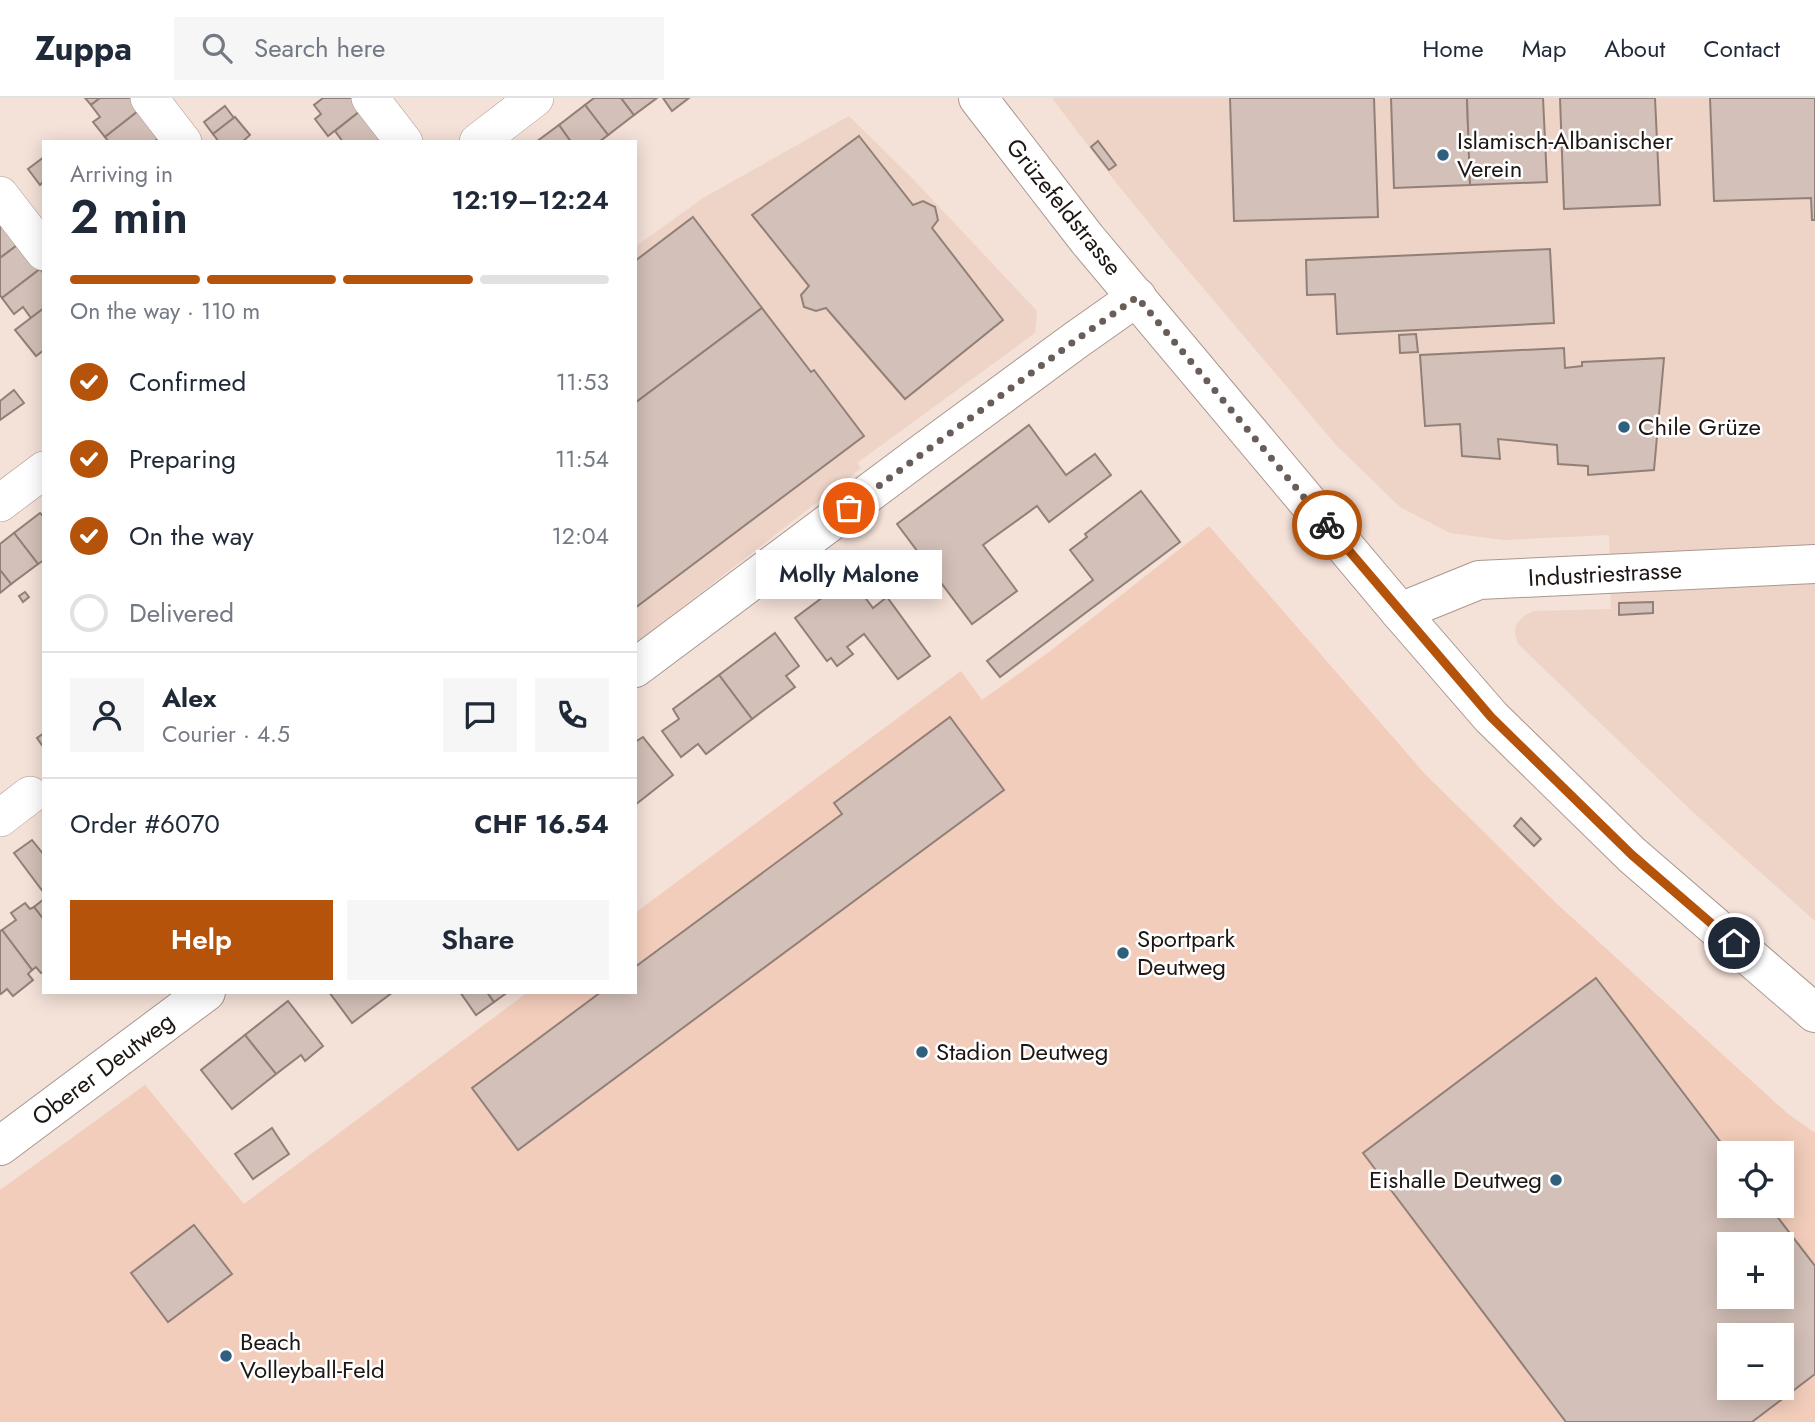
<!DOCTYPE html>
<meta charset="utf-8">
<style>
:root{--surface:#fff;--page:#f6f6f7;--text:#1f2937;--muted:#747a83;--line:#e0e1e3;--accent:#b45309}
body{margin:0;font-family:Jost,sans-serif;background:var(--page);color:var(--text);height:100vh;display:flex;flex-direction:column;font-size:26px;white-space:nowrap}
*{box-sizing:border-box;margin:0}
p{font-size:23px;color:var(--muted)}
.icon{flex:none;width:38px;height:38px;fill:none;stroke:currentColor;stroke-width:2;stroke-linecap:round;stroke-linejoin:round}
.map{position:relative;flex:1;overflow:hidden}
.side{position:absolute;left:42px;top:42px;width:595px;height:854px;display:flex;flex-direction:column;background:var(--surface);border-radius:0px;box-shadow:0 4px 18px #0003}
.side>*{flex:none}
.controls{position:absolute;left:1717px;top:1043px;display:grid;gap:14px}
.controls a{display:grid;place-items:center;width:77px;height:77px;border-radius:0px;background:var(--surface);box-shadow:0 4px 18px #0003;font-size:35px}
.pin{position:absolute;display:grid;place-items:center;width:60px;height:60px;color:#fff;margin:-30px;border:4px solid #fff;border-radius:50%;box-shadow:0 2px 7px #0007}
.courier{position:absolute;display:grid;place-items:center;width:70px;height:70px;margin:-35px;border:5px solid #b45309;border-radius:50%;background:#fff;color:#222;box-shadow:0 2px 9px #0007}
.bubble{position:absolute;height:49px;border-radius:0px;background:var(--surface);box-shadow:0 4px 18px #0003;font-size:23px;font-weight:600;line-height:49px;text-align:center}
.head em{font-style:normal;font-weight:600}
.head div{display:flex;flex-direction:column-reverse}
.head{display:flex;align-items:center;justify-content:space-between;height:119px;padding:0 28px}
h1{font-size:46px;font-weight:600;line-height:52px}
.bar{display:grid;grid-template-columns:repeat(4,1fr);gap:10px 7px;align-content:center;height:84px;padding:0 28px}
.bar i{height:9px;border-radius:5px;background:var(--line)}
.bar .on{background:var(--accent)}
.bar p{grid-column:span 4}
.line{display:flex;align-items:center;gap:18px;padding:0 28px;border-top:2px solid var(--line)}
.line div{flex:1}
.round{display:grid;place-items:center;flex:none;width:74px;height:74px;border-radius:0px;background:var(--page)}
ol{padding:0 28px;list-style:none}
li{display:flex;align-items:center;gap:21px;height:77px}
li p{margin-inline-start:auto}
li .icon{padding:7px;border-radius:50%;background:var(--accent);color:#fff;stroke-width:4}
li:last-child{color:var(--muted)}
li i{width:38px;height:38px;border:4px solid var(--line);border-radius:50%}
.primary-button{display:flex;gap:14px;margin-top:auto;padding:14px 28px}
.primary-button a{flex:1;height:80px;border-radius:0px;background:var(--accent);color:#fff;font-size:28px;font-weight:600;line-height:80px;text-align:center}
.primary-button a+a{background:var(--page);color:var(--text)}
header{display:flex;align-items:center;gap:42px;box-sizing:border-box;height:98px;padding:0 35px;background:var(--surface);border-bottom:2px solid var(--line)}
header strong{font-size:33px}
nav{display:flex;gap:38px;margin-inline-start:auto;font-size:24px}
.search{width:490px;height:63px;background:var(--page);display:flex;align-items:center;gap:18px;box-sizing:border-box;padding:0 24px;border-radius:0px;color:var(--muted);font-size:26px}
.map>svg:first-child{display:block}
.built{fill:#eed3c7}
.green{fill:#f3cdbb;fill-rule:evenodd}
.building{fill:#d3c0b8;stroke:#928078;stroke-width:2;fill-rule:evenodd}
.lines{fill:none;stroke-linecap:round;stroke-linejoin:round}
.street-casing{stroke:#aa9890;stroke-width:38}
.secondary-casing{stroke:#aa9890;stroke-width:40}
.street{stroke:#fff;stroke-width:37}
.secondary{stroke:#fff;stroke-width:38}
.done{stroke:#685d58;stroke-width:7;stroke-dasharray:0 12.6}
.route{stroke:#b45309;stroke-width:9}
.poi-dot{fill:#2f607e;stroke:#fff;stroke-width:2.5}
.labels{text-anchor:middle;stroke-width:5;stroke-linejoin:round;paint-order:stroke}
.poi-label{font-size:24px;fill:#1d1613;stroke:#fff;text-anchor:start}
.street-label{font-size:24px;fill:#1d1613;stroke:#fff}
</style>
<header>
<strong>Zuppa</strong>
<div class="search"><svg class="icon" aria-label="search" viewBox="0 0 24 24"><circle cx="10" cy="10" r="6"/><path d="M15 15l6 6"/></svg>Search here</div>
<nav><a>Home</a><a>Map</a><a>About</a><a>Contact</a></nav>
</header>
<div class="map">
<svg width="1815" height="1324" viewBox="0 0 1815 1324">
<rect width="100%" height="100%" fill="#f4e1d8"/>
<g class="built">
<polygon points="1052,0 1815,0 1815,823 1695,716 1518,546 1515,535 1516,527 1524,518 1533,513 1611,511 1609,437 1504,442 1450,435 1400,409 1337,348 1170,151 1114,82"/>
<polygon points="849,18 912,80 1037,213 1035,235 857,365 861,370 635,546 635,149 703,100"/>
</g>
<path class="green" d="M 1209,428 L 1425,676 L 1556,805 L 1787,1015 L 1815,1035 L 1815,1324 L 0,1324 L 0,1092 L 145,987 L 244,1106 L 528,894 L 635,894 L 635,815 L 961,573 L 982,602 L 1049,554 ZM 1729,1055 L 1782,1055 L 1782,1108 L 1729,1108 ZM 1729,1146 L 1782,1146 L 1782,1199 L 1729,1199 ZM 1729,1237 L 1782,1237 L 1782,1290 L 1729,1290 Z"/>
<g class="building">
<polygon points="85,0 100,0 91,7"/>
<polygon points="100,0 134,0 142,10 105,39 93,24 100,19 91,7"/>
<polygon points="323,0 356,0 364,10 328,38 315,21 321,16 314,7"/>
<polygon points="594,0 621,0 634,17 608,37 585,7"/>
<polygon points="621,0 657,0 634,17"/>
<polygon points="663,0 689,0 672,13"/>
<polygon points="1230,0 1374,0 1378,119 1234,123"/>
<polygon points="1391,0 1467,0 1470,87 1394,90"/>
<polygon points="1467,0 1543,0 1547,84 1470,87"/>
<polygon points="1560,0 1655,0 1660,107 1564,111"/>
<polygon points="1710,0 1815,0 1815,122 1812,122 1811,100 1714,103"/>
<polygon points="585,7 608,37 599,44 571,44 559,27"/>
<polygon points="225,8 234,20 213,36 204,24"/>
<polygon points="142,10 162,37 154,44 109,44 105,39"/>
<polygon points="364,10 385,37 376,44 343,44 335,33"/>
<polygon points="235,19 250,37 242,44 219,44 213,36"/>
<polygon points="559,27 571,44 536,44"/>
<polygon points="859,38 913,107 923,103 935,109 938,122 932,130 1003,222 905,301 826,210 816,213 804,209 801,197 809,188 752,117"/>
<polygon points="1098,43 1116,67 1109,72 1091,49"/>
<polygon points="44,59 44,83 40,87 28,71"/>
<polygon points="0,118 20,145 0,160"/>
<polygon points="693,119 762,210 635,305 635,163"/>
<polygon points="20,145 40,171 2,200 0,197 0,160"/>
<polygon points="1550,151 1554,225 1337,236 1335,196 1307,197 1306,162"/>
<polygon points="40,171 44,176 44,210 31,220 23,209 14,216 2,200"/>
<polygon points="44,210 44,252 36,258 15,232"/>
<polygon points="762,210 811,274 814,272 864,338 635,510 635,305"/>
<polygon points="1416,236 1418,254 1400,255 1399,237"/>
<polygon points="1564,250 1565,270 1582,268 1582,264 1664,260 1654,372 1588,377 1588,368 1558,366 1557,347 1498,341 1500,361 1462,358 1460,326 1425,328 1420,257"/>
<polygon points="14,292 24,305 0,322 0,303"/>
<polygon points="1029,327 1066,377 1095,356 1111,377 1049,424 1037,408 983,447 1017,493 972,526 897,426"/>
<polygon points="1141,393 1180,444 1000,579 987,563 1093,482 1070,452 1087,439 1085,436"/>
<polygon points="40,415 44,419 44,462 38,466 14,435"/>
<polygon points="14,435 38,466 11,486 0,472 0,446"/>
<polygon points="0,472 11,486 0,495"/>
<polygon points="850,479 873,510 887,499 930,558 898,581 864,536 847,549 853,556 837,568 831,560 827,563 795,520"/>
<polygon points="25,494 29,499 23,504 19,498"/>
<polygon points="1653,504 1653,515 1619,517 1619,505"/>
<polygon points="775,535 799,568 786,578 795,589 752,621 719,577"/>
<polygon points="719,577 752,621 706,656 698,646 681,659 662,633 679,621 673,611"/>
<polygon points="950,619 1004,692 518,1052 472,990 601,894 635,894 635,869 842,716 834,705"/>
<polygon points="44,635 44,650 37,640"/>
<polygon points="643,639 673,677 635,707 635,644"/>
<polygon points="1521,720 1541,741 1534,748 1514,728"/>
<polygon points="32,742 44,757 44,795 14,755"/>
<polygon points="44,801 44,822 34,809"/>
<polygon points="25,805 30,811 34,809 44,822 44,873 41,875 36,869 32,872 2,832 16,822 11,815"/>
<polygon points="2,832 32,872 28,876 33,882 13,898 7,891 1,896 0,894 0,833"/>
<path d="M 1596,880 L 1729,1055 L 1729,1108 L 1769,1108 L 1815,1168 L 1815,1276 L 1752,1324 L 1566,1324 L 1363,1055 ZM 1729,1146 L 1782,1146 L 1782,1199 L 1729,1199 ZM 1729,1237 L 1782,1237 L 1782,1290 L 1729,1290 Z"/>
<polygon points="329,894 393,894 352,925"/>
<polygon points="460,894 487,894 494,904 476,917"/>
<polygon points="487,894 508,894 494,904"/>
<polygon points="288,903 323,948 305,963 301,957 276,976 245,937"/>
<polygon points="245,937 276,976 232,1011 201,972"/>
<polygon points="272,1030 289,1056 253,1081 235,1056"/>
<polygon points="194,1127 232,1176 168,1224 131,1175"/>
</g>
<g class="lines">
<defs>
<g id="street">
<polyline points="149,0 183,44"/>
<polyline points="370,0 404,44"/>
<polyline points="478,44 535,0"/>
<polyline points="0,97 44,154"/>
<polyline points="0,405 44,372"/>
<polyline points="0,720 30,697"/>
</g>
<g id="secondary">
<polyline points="978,0 1087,141 1400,514 1491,619 1632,757 1815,915"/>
<polyline points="1400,514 1479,482 1815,466"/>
<polyline points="635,570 917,359 1076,242 1137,199"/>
<polyline points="0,1048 206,894"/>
</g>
</defs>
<use href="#street" class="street-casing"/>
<use href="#secondary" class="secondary-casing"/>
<use href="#street" class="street"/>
<use href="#secondary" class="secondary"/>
</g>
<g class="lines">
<polyline class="done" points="849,410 1076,242 1137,199 1327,427"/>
<polyline class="route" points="1327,427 1491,619 1632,757 1734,845"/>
</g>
<g class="poi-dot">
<circle cx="1443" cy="57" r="7"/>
<circle cx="1624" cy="329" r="7"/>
<circle cx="1123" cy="855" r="7"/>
<circle cx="922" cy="954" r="7"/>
<circle cx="1556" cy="1082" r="7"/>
<circle cx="226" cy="1258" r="7"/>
</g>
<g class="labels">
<g class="poi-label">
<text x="1457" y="51">Islamisch-Albanischer<tspan x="1457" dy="28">Verein</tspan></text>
<text x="1638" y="337">Chile Grüze</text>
<text x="1137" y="849">Sportpark<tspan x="1137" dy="28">Deutweg</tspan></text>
<text x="936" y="962">Stadion Deutweg</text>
<text x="1542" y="1090" text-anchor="end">Eishalle Deutweg</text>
<text x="240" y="1252">Beach<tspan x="240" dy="28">Volleyball-Feld</tspan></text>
</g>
<g class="street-label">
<text transform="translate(1064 109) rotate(51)" y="8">Grüzefeldstrasse</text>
<text transform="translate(1605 476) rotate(-3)" y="8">Industriestrasse</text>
<text transform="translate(103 971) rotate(-37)" y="8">Oberer Deutweg</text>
</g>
</g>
</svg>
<div class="controls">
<a><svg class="icon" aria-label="locate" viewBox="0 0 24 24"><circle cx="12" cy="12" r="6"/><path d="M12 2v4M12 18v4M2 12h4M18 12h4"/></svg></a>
<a>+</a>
<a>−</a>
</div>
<div class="pin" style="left:849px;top:410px;background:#ea580c"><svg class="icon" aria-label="bag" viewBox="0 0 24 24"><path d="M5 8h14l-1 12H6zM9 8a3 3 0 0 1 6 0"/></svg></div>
<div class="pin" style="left:1734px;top:845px;background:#1f2937"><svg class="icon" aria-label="home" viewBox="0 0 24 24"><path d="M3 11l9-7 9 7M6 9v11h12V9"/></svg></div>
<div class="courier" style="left:1327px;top:427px"><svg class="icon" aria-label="bike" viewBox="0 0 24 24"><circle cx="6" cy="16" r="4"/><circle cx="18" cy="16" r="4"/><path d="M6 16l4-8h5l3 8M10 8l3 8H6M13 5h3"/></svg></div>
<div class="bubble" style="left:756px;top:452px;width:186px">Molly Malone</div>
<section class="side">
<div class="head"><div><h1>2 min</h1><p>Arriving in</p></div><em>12:19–12:24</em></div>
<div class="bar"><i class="on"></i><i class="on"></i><i class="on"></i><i></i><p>On the way · 110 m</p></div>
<ol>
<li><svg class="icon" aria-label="check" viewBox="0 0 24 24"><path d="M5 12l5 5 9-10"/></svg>Confirmed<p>11:53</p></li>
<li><svg class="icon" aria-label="check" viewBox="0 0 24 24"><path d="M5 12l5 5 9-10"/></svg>Preparing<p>11:54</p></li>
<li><svg class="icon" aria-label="check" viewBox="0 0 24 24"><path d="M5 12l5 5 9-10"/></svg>On the way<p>12:04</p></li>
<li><i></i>Delivered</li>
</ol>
<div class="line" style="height:126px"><a class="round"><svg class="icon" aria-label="person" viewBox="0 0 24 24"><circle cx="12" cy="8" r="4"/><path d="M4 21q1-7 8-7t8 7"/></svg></a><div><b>Alex</b><p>Courier · 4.5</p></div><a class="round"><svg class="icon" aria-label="chat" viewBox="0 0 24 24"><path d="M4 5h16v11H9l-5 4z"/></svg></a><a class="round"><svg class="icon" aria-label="phone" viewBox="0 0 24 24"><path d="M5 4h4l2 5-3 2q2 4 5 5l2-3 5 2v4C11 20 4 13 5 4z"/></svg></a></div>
<div class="line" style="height:91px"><div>Order #6070</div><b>CHF 16.54</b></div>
<div class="primary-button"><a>Help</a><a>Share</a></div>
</section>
</div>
